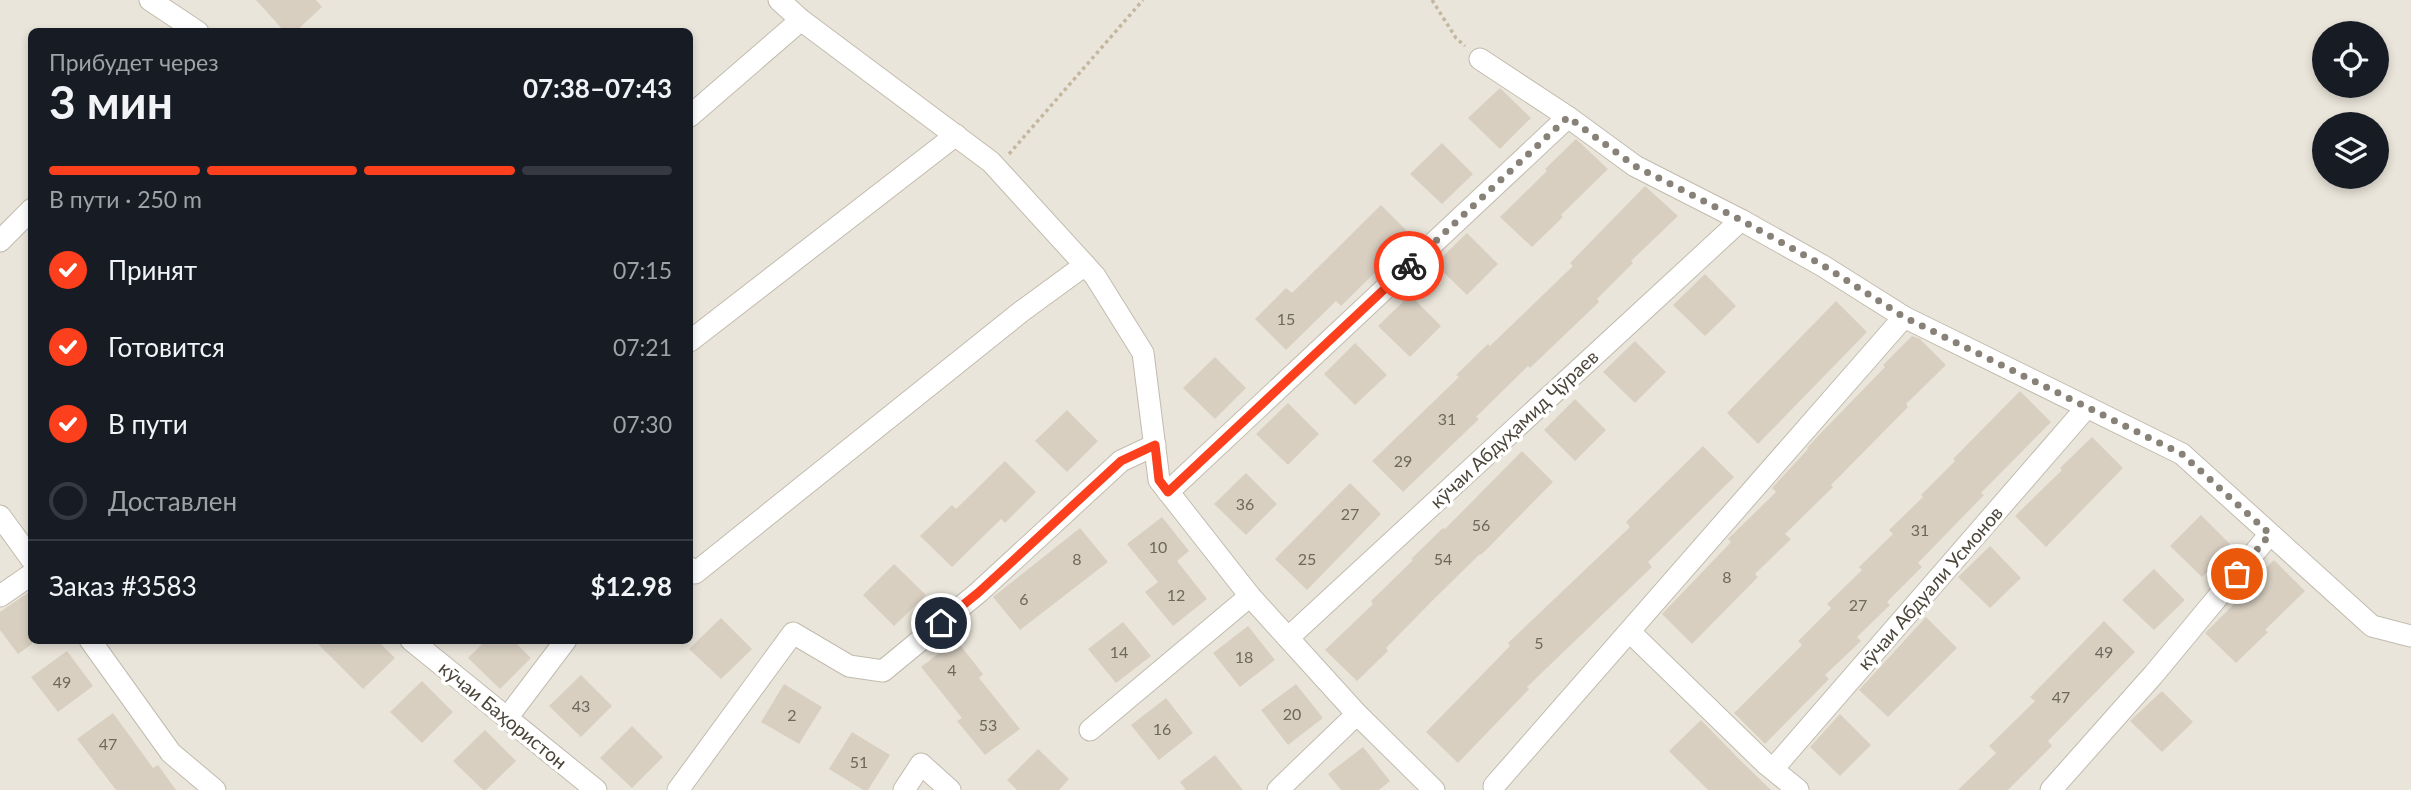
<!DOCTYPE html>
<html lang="ru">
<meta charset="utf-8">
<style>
:root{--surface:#171b24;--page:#242831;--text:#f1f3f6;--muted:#9ea1a6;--line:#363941;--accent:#fc3f1d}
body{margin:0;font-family:Lato,sans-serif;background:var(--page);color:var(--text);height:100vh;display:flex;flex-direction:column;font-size:26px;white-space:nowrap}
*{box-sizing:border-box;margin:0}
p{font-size:23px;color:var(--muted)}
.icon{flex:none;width:38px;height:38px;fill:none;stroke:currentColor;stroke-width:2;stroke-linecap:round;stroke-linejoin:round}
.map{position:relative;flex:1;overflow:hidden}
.panel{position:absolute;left:28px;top:28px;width:665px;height:616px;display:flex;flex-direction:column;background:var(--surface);border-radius:10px;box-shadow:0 4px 10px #0003}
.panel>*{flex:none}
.tools{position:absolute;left:2312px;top:21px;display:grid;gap:14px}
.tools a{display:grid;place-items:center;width:77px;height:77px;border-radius:50%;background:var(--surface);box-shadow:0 4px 10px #0003;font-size:35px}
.pin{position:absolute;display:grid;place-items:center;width:60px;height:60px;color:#fff;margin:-30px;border:4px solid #fff;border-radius:50%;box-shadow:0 2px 7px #0007}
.courier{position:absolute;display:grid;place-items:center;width:70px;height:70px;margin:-35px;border:5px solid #fc3f1d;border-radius:50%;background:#fff;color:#222;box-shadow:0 2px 9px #0007}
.headline em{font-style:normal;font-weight:700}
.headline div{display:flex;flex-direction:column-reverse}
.headline{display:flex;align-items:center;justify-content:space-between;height:119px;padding:0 21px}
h1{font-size:46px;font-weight:700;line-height:52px}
.bar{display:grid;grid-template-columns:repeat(4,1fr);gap:10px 7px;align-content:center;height:84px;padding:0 21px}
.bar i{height:9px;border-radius:5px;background:var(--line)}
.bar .on{background:var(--accent)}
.bar p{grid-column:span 4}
.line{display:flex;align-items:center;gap:18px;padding:0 21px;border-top:2px solid var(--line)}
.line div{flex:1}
ol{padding:0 21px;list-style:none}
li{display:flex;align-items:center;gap:21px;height:77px}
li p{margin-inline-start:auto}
li .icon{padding:7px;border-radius:50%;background:var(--accent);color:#fff;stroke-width:4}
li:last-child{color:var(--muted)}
li i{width:38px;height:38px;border:4px solid var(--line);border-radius:50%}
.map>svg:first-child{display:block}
.residential{fill:#eae5da;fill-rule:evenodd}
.building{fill:#d8cfc1}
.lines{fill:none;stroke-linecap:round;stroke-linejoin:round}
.street-casing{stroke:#c2bbae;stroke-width:23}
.path{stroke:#c4b79f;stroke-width:3.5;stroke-dasharray:3.5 3.5;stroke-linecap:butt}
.street{stroke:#fff;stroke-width:21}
.done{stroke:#878178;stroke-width:7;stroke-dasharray:0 12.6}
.route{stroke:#fc3f1d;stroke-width:9}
.labels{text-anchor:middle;stroke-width:7;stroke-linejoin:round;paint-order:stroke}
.number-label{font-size:16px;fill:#6e675b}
.street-label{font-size:19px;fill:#4b4439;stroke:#fff}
</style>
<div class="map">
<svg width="2411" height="790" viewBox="0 0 2411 790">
<rect width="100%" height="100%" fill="#f6f3ec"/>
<path class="residential" d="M 0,0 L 2411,0 L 2411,790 L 0,790 ZM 32,32 L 690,32 L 690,640 L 32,640 ZM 2324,33 L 2376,33 L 2376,86 L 2324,86 ZM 2324,124 L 2376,124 L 2376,177 L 2324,177 Z"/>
<g class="building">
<polygon points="256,0 316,0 322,7 295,32 285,32"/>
<polygon points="1500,88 1531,118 1500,149 1468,118"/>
<polygon points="1576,139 1608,169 1561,215 1563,217 1532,247 1500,217 1547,171 1545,169"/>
<polygon points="1442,143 1473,174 1442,204 1410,174"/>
<polygon points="1645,186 1678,216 1631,261 1633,263 1597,299 1599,302 1530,368 1528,366 1476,417 1479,419 1403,492 1372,461 1459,377 1456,375 1488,344 1490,346 1573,266 1570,263"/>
<polygon points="1381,205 1412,236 1341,306 1336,301 1286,350 1255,319 1286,288 1292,293"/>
<polygon points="1467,233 1498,264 1467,295 1435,264"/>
<polygon points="1705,274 1736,306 1705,336 1673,305"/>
<polygon points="1410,295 1441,326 1410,357 1378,326"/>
<polygon points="1836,301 1867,332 1758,444 1727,413"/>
<polygon points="1912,336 1920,339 1946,365 1906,404 1908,407 1831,485 1833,487 1785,534 1791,539 1755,574 1758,577 1692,644 1662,614 1731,542 1728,539 1776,492 1772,488 1808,449 1807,448 1817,437 1885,367 1883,365"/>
<polygon points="1635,341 1666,372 1635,403 1603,372"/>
<polygon points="1355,343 1387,375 1355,405 1324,374"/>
<polygon points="1215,357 1246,388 1215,419 1183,388"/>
<polygon points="2020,391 2051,422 1981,493 1984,495 1918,563 1922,567 1887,602 1890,605 1857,637 1861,641 1825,675 1829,679 1765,744 1734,713 1802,645 1798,641 1831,608 1827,604 1862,570 1859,567 1893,534 1889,530 1923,497 1921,495 1955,461 1953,459"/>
<polygon points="1575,399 1606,430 1575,461 1544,430"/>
<polygon points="1288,403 1319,434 1288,465 1256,434"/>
<polygon points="1067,410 1098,441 1067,472 1035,441"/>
<polygon points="2092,437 2123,468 2046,547 2015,516 2062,470 2060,468"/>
<polygon points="1703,446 1734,477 1648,562 1652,567 1527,687 1529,689 1458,763 1426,732 1510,646 1508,643 1630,527 1626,522"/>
<polygon points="1522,451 1553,482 1481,555 1480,554 1433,600 1386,648 1388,651 1357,681 1325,650 1373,604 1371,601 1413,560 1411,559 1443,528 1445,529"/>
<polygon points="1005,461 1036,492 1005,523 1001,519 952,567 920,536 952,505 956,509"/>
<polygon points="1246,473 1277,504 1246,535 1214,504"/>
<polygon points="1350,483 1381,514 1307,590 1275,559"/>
<polygon points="2201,515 2233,547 2202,577 2170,546"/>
<polygon points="1162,517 1189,551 1177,561 1207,599 1173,626 1145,592 1158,582 1127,544"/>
<polygon points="1080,528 1108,562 1020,630 993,597"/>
<polygon points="1990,546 2021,578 1990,608 1958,577"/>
<polygon points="2274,560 2305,591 2265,630 2268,632 2236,663 2205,633 2245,593 2242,591"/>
<polygon points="894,564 926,595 894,626 863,595"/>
<polygon points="2154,569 2185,600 2154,630 2122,600"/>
<polygon points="32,590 32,644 18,654 0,630 0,612"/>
<polygon points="1926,617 1957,648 1888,717 1859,690"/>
<polygon points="721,618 752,649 721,679 689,649"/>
<polygon points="2104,621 2135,652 2048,741 2052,746 2008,790 1958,790 1996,753 1989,746 2035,701 2030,697"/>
<polygon points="1123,622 1151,656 1116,683 1088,649"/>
<polygon points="1248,626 1275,660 1240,687 1213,653"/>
<polygon points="314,640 377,640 395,658 363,689"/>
<polygon points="486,640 513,640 531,658 500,689 468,658"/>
<polygon points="956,640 983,674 979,678 1020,729 985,755 957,721 962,718 921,667"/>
<polygon points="67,651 93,686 58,712 31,677"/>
<polygon points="581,675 612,706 581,737 549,706"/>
<polygon points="422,681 453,712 422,743 390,712"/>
<polygon points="784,684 822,707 799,744 761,722"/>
<polygon points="1296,684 1323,718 1288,745 1261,710"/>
<polygon points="2162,691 2193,722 2162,752 2130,721"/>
<polygon points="1166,698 1193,733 1159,760 1131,725"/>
<polygon points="113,713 153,768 158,765 176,790 116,790 77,739"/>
<polygon points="1840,714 1871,745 1840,776 1810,747"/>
<polygon points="1701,720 1739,759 1771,790 1708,790 1669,751"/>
<polygon points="632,726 663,757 632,788 600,758"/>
<polygon points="485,730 516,761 486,790 483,790 453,761"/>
<polygon points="852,732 890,755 868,790 863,790 829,769"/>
<polygon points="1363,747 1390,781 1379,790 1341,790 1328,774"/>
<polygon points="1038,749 1069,779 1059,790 1017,790 1007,780"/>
<polygon points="1215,755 1243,790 1186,790 1180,782"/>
</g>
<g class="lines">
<defs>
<g id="street">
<polyline points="150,0 198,32"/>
<polyline points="779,0 801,20 991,162 1095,276 1143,353 1159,480 1250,596 1357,714 1434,790"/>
<polyline points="1480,59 1568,117 1635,166 1741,220 1823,266 1904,317 2182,454 2372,626 2411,636"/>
<polyline points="690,116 801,20"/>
<polyline points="0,241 32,209"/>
<polyline points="690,341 956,135"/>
<polyline points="1168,492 1568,117"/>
<polyline points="0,516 32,560"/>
<polyline points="690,568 695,573 1022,311 1085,265"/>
<polyline points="0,596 32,574"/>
<polyline points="1630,632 1765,763 1798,790"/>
<polyline points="1288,638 1741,220"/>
<polyline points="90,640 171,753 215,790"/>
<polyline points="411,640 596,790"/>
<polyline points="507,718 566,640"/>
<polyline points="1090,730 1250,596"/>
<polyline points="1773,769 2087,407"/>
<polyline points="1494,786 1904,317"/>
<polyline points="678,790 793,633 849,666 883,671 979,592 1121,461 1155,445"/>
<polyline points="904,790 921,764 950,790"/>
<polyline points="1278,790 1357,714"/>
<polyline points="2051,790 2154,674 2270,534"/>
</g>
</defs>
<use href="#street" class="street-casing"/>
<g class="path">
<polyline points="1432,0 1456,38 1465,46"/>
<polyline points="1009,154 1143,0"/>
</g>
<use href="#street" class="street"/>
</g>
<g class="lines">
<polyline class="done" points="1409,266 1568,117 1635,166 1741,220 1824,266 1904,317 2182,454 2270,534 2237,574"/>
<polyline class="route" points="941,623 979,592 1121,461 1155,445 1159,480 1168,492 1409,266"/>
</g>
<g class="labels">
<g class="number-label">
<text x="1286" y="325">15</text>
<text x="1447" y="425">31</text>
<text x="1403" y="467">29</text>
<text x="1245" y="510">36</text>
<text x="1350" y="520">27</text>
<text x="1481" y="531">56</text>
<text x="1920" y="536">31</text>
<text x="1158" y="553">10</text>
<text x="1077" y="565">8</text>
<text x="1307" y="565">25</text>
<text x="1443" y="565">54</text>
<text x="1727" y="583">8</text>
<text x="1176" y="601">12</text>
<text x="1024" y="605">6</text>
<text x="1858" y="611">27</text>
<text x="1539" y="649">5</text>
<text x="1119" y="658">14</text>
<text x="2104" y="658">49</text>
<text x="1244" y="663">18</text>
<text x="952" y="676">4</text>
<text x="62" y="688">49</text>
<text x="2061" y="703">47</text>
<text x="581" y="712">43</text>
<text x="1292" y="720">20</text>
<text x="792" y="721">2</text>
<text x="988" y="731">53</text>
<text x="1162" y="735">16</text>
<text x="108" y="750">47</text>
<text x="859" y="768">51</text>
</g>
<g class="street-label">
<text transform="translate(1514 429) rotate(-43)" y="7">кӯчаи Абдуҳамид Ҷӯраев</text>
<text transform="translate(1930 588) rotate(-49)" y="7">кӯчаи Абдуали Усмонов</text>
<text transform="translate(503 715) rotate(39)" y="7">кӯчаи Баҳористон</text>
</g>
</g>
</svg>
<div class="tools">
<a><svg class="icon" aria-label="locate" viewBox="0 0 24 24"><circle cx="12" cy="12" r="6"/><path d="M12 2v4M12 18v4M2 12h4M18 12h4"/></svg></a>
<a><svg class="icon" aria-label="layers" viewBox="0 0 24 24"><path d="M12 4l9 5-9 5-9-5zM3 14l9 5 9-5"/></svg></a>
</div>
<div class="pin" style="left:2237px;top:574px;background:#ea580c"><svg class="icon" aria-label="bag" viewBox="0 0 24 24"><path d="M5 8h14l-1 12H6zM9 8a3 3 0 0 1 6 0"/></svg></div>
<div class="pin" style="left:941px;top:623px;background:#1f2937"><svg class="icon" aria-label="home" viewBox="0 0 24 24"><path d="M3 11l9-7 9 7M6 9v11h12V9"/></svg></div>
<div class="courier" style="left:1409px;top:266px"><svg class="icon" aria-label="bike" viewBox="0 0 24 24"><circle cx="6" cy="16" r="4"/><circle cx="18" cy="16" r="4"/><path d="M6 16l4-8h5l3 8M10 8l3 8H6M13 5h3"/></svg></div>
<section class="panel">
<div class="headline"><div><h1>3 мин</h1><p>Прибудет через</p></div><em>07:38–07:43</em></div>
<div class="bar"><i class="on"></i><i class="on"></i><i class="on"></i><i></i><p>В пути · 250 m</p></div>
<ol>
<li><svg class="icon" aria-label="check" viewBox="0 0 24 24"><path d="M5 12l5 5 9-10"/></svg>Принят<p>07:15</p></li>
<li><svg class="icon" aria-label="check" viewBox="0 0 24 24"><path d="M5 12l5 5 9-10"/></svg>Готовится<p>07:21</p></li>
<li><svg class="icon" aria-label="check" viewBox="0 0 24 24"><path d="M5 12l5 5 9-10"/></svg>В пути<p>07:30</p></li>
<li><i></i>Доставлен</li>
</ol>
<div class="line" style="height:91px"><div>Заказ #3583</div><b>$12.98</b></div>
</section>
</div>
